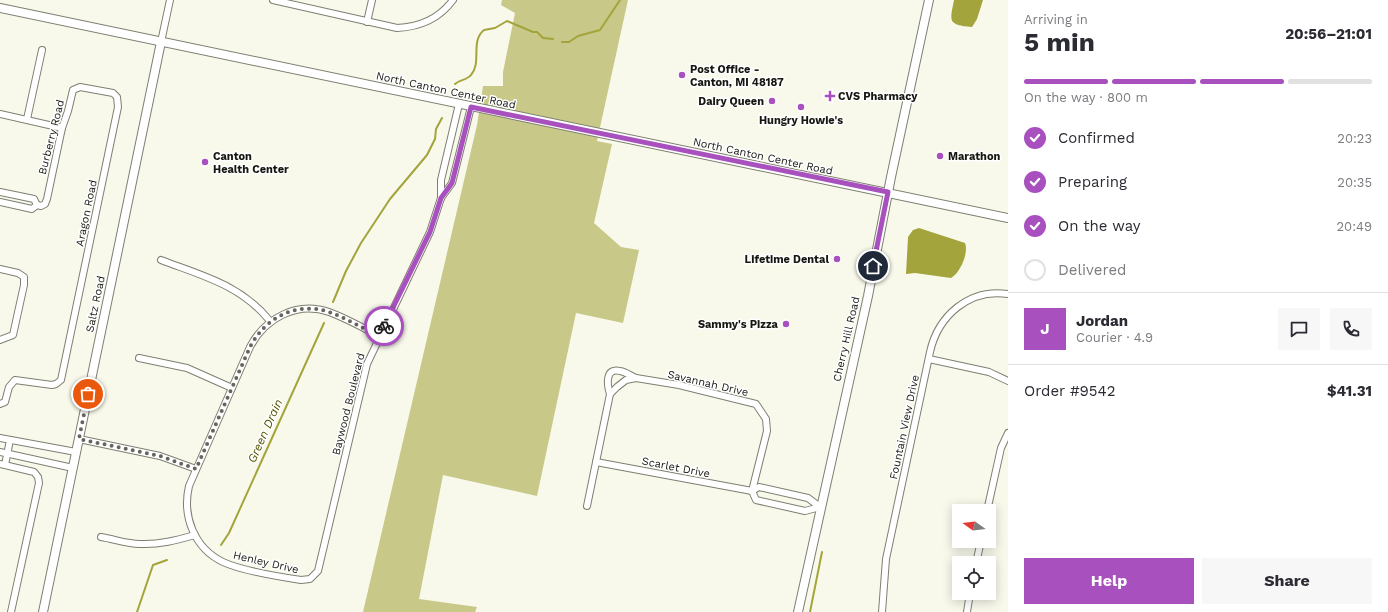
<!DOCTYPE html>
<meta charset="utf-8">
<style>
:root{--surface:#fff;--page:#f7f7f7;--text:#2b2b33;--muted:#7c7c81;--line:#e1e1e2;--accent:#a851be}
body{margin:0;font-family:"Work Sans",sans-serif;background:var(--page);color:var(--text);height:100vh;display:flex;flex-direction:column;font-size:15px;white-space:nowrap}
*{box-sizing:border-box;margin:0}
p{font-size:13px;color:var(--muted)}
.icon{flex:none;width:22px;height:22px;fill:none;stroke:currentColor;stroke-width:2;stroke-linecap:round;stroke-linejoin:round}
.map{position:relative;flex:1;overflow:hidden}
.panel{display:flex;flex-direction:column;background:var(--surface);width:380px}
.panel>*{flex:none}
.needle{width:26px;rotate:284deg}
.fabs{position:absolute;left:952px;top:504px;display:grid;gap:8px}
.fabs a{display:grid;place-items:center;width:44px;height:44px;border-radius:0px;background:var(--surface);box-shadow:0 2px 10px #0003;font-size:20px}
.pin{position:absolute;display:grid;place-items:center;width:34px;height:34px;color:#fff;margin:-17px;border:2px solid #fff;border-radius:50%;box-shadow:0 1px 4px #0007}
.courier{position:absolute;display:grid;place-items:center;width:40px;height:40px;margin:-20px;border:3px solid #a851be;border-radius:50%;background:#fff;color:#222;box-shadow:0 1px 5px #0007}
.headline em{font-style:normal;font-weight:700}
.headline div{display:flex;flex-direction:column-reverse}
.headline{display:flex;align-items:center;justify-content:space-between;height:68px;padding:0 16px}
h1{font-size:26px;font-weight:700;line-height:30px}
.bar{display:grid;grid-template-columns:repeat(4,1fr);gap:6px 4px;align-content:center;height:48px;padding:0 16px}
.bar i{height:5px;border-radius:3px;background:var(--line)}
.bar .selected{background:var(--accent)}
.bar p{grid-column:span 4}
.line{display:flex;align-items:center;gap:10px;padding:0 16px;border-top:1px solid var(--line)}
.line div{flex:1}
.round{display:grid;place-items:center;flex:none;width:42px;height:42px;border-radius:0px;background:var(--page)}
ol{padding:0 16px;list-style:none}
li{display:flex;align-items:center;gap:12px;height:44px}
li p{margin-inline-start:auto}
li .icon{padding:4px;border-radius:50%;background:var(--accent);color:#fff;stroke-width:4}
li:last-child{color:var(--muted)}
li i{width:22px;height:22px;border:2px solid var(--line);border-radius:50%}
.action{display:flex;gap:8px;margin-top:auto;padding:8px 16px}
.action a{flex:1;height:46px;border-radius:0px;background:var(--accent);color:#fff;font-size:16px;font-weight:700;line-height:46px;text-align:center}
.action a+a{background:var(--page);color:var(--text)}
main{display:flex;flex:1;min-height:0}
.map>svg:first-child{display:block}
.green{fill:#c8c988}
.water{fill:#a4a43c}
.lines{fill:none;stroke-linecap:round;stroke-linejoin:round}
.stream{stroke:#a4a43c;stroke-width:2}
.street-casing{stroke:#7e7f72;stroke-width:8}
.secondary-casing{stroke:#7e7f72;stroke-width:10}
.street{stroke:#fff;stroke-width:6}
.secondary{stroke:#fff;stroke-width:8}
.done{stroke:#66665e;stroke-width:4;stroke-dasharray:0 7.2}
.route{stroke:#a851be;stroke-width:5}
.poi-dot{fill:#a851be;stroke:#fff;stroke-width:1.5}
.labels{text-anchor:middle;stroke-width:3;stroke-linejoin:round;paint-order:stroke}
.poi-label{font-size:11px;font-weight:bold;fill:#171712;stroke:#fff;text-anchor:start}
.street-label{font-size:11px;fill:#171712;stroke:#fff}
.water-label{font-size:12px;font-style:italic;fill:#555401;stroke:#fff}
</style>
<main>
<div class="map">
<svg width="1008" height="612" viewBox="0 0 1008 612">
<rect width="100%" height="100%" fill="#f8f9eb"/>
<polygon class="green" points="502,0 628,0 597,141 612,144 594,223 621,247 639,250 623,323 576,313 537,496 443,475 419,599 477,607 475,612 363,612 477,125 483,86 503,86 503,72 515,13 501,5"/>
<g class="water">
<path d="M 954,0 L 983,0 L 977,19 L 972,27 C 947,25 950,21 954,0 Z"/>
<path d="M 919,228 L 965,243 C 969,253 960,273 951,278 L 915,273 L 906,274 L 908,237 L 913,230 Z"/>
</g>
<g class="lines">
<g class="stream">
<polyline points="562,42 569,42 578,36 600,30 620,0"/>
<path d="M 455,84 C 459,80 467,80 471,75 C 482,63 470,41 484,30 L 495,28 L 507,21 L 533,32 L 537,32 L 543,38 L 553,39"/>
<polyline points="333,302 346,271 361,243 390,199 427,155 435,139 436,129 442,118"/>
<polyline points="221,545 229,533 324,323"/>
<polyline points="137,612 153,565 167,560"/>
<polyline points="810,612 822,552"/>
</g>
<defs>
<g id="street">
<path d="M 273,0 L 397,28 C 420,27 439,19 453,0"/>
<polyline points="367,22 372,0"/>
<polyline points="161,42 170,0"/>
<polyline points="0,114 62,128"/>
<polyline points="27,119 42,50"/>
<polyline points="0,192 34,199 37,205 32,209 0,202"/>
<polyline points="441,198 441,180 459,104"/>
<path d="M 161,260 C 203,276 241,285 270,321"/>
<polyline points="0,269 18,273 24,277 24,285 13,335 0,340"/>
<path d="M 379,336 C 363,328 346,318 329,312 C 297,301 265,318 250,347 L 189,486 C 182,516 194,548 223,562 C 240,570 281,577 301,580 L 310,579 L 318,571 L 367,364 L 430,232 L 441,198 L 452,183 L 471,107"/>
<polyline points="139,358 187,368 232,388"/>
<polyline points="929,359 989,372 1008,381"/>
<path d="M 610,394 C 607,385 605,367 620,371 C 626,372 631,376 636,378"/>
<polyline points="0,404 5,402 9,387 15,380 52,385 56,384 61,380 118,107 117,97 113,93 80,87 73,90 68,111 62,128 47,199 45,204 41,206 37,205"/>
<polyline points="0,438 76,452"/>
<polyline points="79,439 160,456 196,469"/>
<polyline points="0,452 73,468"/>
<polyline points="596,462 752,491 759,487 808,498 820,507 805,511 756,500 752,491"/>
<polyline points="0,464 34,472 38,477 39,483 11,612"/>
<polyline points="5,465 10,440"/>
<polyline points="587,506 610,394 617,387 626,380 636,378 679,385 756,404 766,419 767,431 752,491"/>
<polyline points="987,511 1001,448 1008,433"/>
<path d="M 101,537 C 114,539 127,544 140,544 C 159,545 177,540 195,535"/>
<polyline points="976,563 981,541"/>
<path d="M 882,612 L 886,559 L 930,352 C 938,316 969,288 1008,294"/>
<polyline points="967,612 970,593"/>
</g>
<g id="secondary">
<polyline points="0,8 1008,218"/>
<polyline points="43,612 161,42"/>
<polyline points="798,612 868,296 891,177 929,0"/>
</g>
</defs>
<use href="#street" class="street-casing"/>
<use href="#secondary" class="secondary-casing"/>
<use href="#street" class="street"/>
<use href="#secondary" class="secondary"/>
</g>
<g class="lines">
<path class="done" d="M 88,394 L 79,439 L 160,456 L 196,469 L 250,347 C 265,318 296,301 329,312 C 346,318 362,328 379,336 L 384,326"/>
<polyline class="route" points="384,326 430,232 441,198 452,183 471,107 888,192 873,266"/>
</g>
<g class="poi-dot">
<circle cx="682" cy="75" r="4"/>
<path d="M828 90h4v4h4v4h-4v4h-4v-4h-4v-4h4z"/>
<circle cx="772" cy="101" r="4"/>
<circle cx="801" cy="107" r="4"/>
<circle cx="940" cy="156" r="4"/>
<circle cx="205" cy="162" r="4"/>
<circle cx="837" cy="259" r="4"/>
<circle cx="786" cy="324" r="4"/>
</g>
<g class="labels">
<g class="poi-label">
<text x="690" y="73">Post Office -<tspan x="690" dy="13">Canton, MI 48187</tspan></text>
<text x="838" y="100">CVS Pharmacy</text>
<text x="764" y="105" text-anchor="end">Dairy Queen</text>
<text x="801" y="124" text-anchor="middle">Hungry Howie's</text>
<text x="213" y="160">Canton<tspan x="213" dy="13">Health Center</tspan></text>
<text x="948" y="160">Marathon</text>
<text x="829" y="263" text-anchor="end">Lifetime Dental</text>
<text x="778" y="328" text-anchor="end">Sammy's Pizza</text>
</g>
<g class="street-label">
<text transform="translate(446 90) rotate(12)" y="4">North Canton Center Road</text>
<text transform="translate(51 137) rotate(-76)" y="4">Burberry Road</text>
<text transform="translate(763 156) rotate(12)" y="4">North Canton Center Road</text>
<text transform="translate(86 213) rotate(-78)" y="4">Aragon Road</text>
<text transform="translate(95 304) rotate(-78)" y="4">Saltz Road</text>
<text transform="translate(846 339) rotate(-77)" y="4">Cherry Hill Road</text>
<text transform="translate(708 383) rotate(13)" y="4">Savannah Drive</text>
<text transform="translate(348 404) rotate(-76)" y="4">Baywood Boulevard</text>
<text transform="translate(904 427) rotate(-78)" y="4">Fountain View Drive</text>
<text transform="translate(676 467) rotate(11)" y="4">Scarlet Drive</text>
<text transform="translate(266 562) rotate(13)" y="4">Henley Drive</text>
</g>
<g class="water-label">
<text transform="translate(265 431) rotate(-66)" y="4">Green Drain</text>
</g>
</g>
</svg>
<div class="fabs">
<a><svg class="needle" viewBox="-14 -14 28 28"><path d="M0-13l5 13h-10z" fill="#e53935"/><path d="M0 13l5-13h-10z" fill="#7c7c81"/></svg></a>
<a><svg class="icon" aria-label="locate" viewBox="0 0 24 24"><circle cx="12" cy="12" r="6"/><path d="M12 2v4M12 18v4M2 12h4M18 12h4"/></svg></a>
</div>
<div class="pin" style="left:88px;top:394px;background:#ea580c"><svg class="icon" aria-label="bag" viewBox="0 0 24 24"><path d="M5 8h14l-1 12H6zM9 8a3 3 0 0 1 6 0"/></svg></div>
<div class="pin" style="left:873px;top:266px;background:#1f2937"><svg class="icon" aria-label="home" viewBox="0 0 24 24"><path d="M3 11l9-7 9 7M6 9v11h12V9"/></svg></div>
<div class="courier" style="left:384px;top:326px"><svg class="icon" aria-label="bike" viewBox="0 0 24 24"><circle cx="6" cy="16" r="4"/><circle cx="18" cy="16" r="4"/><path d="M6 16l4-8h5l3 8M10 8l3 8H6M13 5h3"/></svg></div>
</div>
<section class="panel">
<div class="headline"><div><h1>5 min</h1><p>Arriving in</p></div><em>20:56–21:01</em></div>
<div class="bar"><i class="selected"></i><i class="selected"></i><i class="selected"></i><i></i><p>On the way · 800 m</p></div>
<ol>
<li><svg class="icon" aria-label="check" viewBox="0 0 24 24"><path d="M5 12l5 5 9-10"/></svg>Confirmed<p>20:23</p></li>
<li><svg class="icon" aria-label="check" viewBox="0 0 24 24"><path d="M5 12l5 5 9-10"/></svg>Preparing<p>20:35</p></li>
<li><svg class="icon" aria-label="check" viewBox="0 0 24 24"><path d="M5 12l5 5 9-10"/></svg>On the way<p>20:49</p></li>
<li><i></i>Delivered</li>
</ol>
<div class="line" style="height:72px"><b class="round" style="background:var(--accent);color:#fff">J</b><div><b>Jordan</b><p>Courier · 4.9</p></div><a class="round"><svg class="icon" aria-label="chat" viewBox="0 0 24 24"><path d="M4 5h16v11H9l-5 4z"/></svg></a><a class="round"><svg class="icon" aria-label="phone" viewBox="0 0 24 24"><path d="M5 4h4l2 5-3 2q2 4 5 5l2-3 5 2v4C11 20 4 13 5 4z"/></svg></a></div>
<div class="line" style="height:52px"><div>Order #9542</div><b>$41.31</b></div>
<div class="action"><a>Help</a><a>Share</a></div>
</section>
</main>
